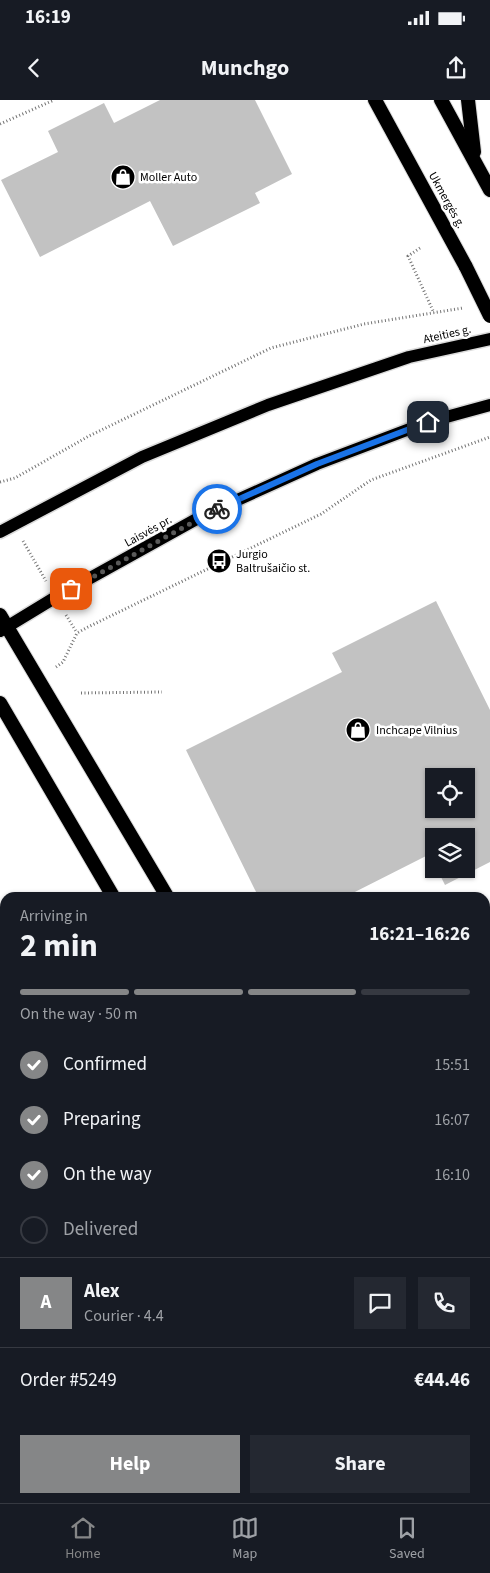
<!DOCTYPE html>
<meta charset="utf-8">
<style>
:root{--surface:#171b24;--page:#242831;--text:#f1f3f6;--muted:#9ea1a6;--line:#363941;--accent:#858687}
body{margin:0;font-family:"Source Sans 3",sans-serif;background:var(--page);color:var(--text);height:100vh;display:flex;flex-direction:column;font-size:19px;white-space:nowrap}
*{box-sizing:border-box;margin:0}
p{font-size:16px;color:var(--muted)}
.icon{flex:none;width:28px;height:28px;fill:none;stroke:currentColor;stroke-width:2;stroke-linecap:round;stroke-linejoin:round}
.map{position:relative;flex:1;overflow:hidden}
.drawer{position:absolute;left:0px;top:792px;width:490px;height:611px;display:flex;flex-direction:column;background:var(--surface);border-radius:15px 15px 0 0;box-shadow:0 1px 4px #0004}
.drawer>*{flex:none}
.tools{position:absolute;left:425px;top:668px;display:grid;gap:10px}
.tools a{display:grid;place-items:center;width:50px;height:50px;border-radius:0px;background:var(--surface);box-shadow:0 1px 4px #0004;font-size:25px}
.pin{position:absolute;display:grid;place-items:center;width:42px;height:42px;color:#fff;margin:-21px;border-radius:10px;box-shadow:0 2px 8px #0006}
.courier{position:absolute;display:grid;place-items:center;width:50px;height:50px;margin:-25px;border:4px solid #1a73e8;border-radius:50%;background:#fff;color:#222;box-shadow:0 1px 6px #0007}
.headline em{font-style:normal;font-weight:700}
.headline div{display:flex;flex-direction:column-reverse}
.headline{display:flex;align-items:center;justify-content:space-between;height:85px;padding:0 20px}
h1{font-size:32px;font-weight:700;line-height:38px}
.bar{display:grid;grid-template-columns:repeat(4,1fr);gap:8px 5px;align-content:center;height:60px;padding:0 20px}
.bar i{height:6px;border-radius:4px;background:var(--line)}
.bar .on{background:var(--accent)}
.bar p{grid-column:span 4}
.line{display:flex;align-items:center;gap:12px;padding:0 20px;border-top:1px solid var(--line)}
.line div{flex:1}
.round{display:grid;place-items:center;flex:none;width:52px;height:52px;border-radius:0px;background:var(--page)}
ol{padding:0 20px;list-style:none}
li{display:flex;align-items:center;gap:15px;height:55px}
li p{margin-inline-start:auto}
li .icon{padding:5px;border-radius:50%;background:var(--accent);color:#fff;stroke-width:4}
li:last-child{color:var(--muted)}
li i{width:28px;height:28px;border:2px solid var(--line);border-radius:50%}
.cta{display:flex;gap:10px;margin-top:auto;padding:10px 20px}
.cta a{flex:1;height:58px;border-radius:0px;background:var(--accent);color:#fff;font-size:20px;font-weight:700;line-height:58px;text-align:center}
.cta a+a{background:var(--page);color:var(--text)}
.status{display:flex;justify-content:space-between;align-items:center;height:35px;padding:0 25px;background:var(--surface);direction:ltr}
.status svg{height:14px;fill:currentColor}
header{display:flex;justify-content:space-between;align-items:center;height:65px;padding:0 20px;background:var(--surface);font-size:22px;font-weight:700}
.dock{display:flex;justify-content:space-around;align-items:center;height:70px;border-top:1px solid var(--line);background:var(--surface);font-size:14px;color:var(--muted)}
.dock a{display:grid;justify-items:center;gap:2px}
.dock .on{color:var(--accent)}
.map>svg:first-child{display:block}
.building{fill:#c2c2c2;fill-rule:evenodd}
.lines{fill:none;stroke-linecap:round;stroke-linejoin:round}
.primary-casing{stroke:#dbdbdb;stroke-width:15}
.trunk-casing{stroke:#dbdbdb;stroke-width:16}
.path{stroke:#747474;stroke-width:3;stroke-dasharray:1 2.5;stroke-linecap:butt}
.minor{stroke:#525252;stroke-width:10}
.primary{stroke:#000;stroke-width:12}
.trunk{stroke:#000;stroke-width:14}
.trunk-bridge-casing{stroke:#dbdbdb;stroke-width:16;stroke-linecap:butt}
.trunk-bridge{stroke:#000;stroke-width:14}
.done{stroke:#595959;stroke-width:5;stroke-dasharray:0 9}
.route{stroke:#1a73e8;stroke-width:6}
.labels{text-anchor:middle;stroke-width:5;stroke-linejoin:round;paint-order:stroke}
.poi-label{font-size:12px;fill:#000;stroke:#fff;text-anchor:start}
.street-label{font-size:12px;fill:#000;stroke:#fff}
</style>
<div class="status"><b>16:19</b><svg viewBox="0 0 49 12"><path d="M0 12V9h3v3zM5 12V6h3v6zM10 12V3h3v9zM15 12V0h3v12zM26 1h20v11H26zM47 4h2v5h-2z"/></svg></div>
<header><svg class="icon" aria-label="back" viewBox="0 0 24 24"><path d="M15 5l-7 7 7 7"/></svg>Munchgo<svg class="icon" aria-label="share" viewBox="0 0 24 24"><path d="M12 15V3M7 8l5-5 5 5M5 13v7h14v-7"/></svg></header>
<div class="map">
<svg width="490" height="1403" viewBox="0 0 490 1403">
<rect width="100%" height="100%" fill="#fff"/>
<g class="building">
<polygon points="160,0 255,0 292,74 255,93 260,103 173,146 150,101 40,157 1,80 58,52 48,31 104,3 114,23"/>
<path d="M 436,501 L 490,610 L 490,762 L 445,785 L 437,769 L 466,769 L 466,736 L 434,736 L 434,762 L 430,754 L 343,798 L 259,798 L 186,650 L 342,572 L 332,553 ZM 434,676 L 466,676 L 466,709 L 434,709 Z"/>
</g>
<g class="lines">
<defs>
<g id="primary">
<polyline points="0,432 142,357 268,305 409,257 490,239"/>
<polyline points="0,531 56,497 202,416 317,364 428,322 490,305"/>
</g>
<g id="trunk">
<polyline points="375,0 466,167"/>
<polyline points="441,0 490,90"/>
<polyline points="468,0 474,52"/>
<polyline points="0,515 168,798"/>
<polyline points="0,603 114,798"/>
<polyline points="485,883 490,881"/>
<polyline points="485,923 490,922"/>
</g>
</defs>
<use href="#primary" class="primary-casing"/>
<use href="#trunk" class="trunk-casing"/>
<g class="path">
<polyline points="0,24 54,0"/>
<polyline points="420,148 408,156 434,213"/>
<polyline points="0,382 15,378 89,336 271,248 364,224 463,208"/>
<polyline points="23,441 46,481"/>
<polyline points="66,515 77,533"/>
<polyline points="56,567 63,562 77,533 88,527 321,414 371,380 490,337"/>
<polyline points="81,593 162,592"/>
<polyline points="485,1336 490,1335"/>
<polyline points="0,1372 5,1382"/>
<polyline points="13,1399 16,1403"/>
<polyline points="228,1403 243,1399"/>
<polyline points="310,1403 324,1399"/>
</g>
<polyline class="minor" points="485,1396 489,1403"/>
<use href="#primary" class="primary"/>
<use href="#trunk" class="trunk"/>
<defs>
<polyline id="trunk-bridge" points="466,167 490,216"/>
</defs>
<use href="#trunk-bridge" class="trunk-bridge-casing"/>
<use href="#trunk-bridge" class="trunk-bridge"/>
</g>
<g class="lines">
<polyline class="done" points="71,489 217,409"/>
<polyline class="route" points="217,409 317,364 428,322"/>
</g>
<defs>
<symbol id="shop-disc" viewBox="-11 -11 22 22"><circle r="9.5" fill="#000" stroke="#fff"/><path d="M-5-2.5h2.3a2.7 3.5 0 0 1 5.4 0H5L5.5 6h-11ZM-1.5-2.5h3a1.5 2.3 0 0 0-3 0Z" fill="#fff"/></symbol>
<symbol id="bus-disc" viewBox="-11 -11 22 22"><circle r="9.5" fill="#000" stroke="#fff"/><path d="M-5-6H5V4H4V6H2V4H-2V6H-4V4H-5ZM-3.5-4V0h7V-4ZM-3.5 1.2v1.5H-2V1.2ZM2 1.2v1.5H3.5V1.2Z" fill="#fff"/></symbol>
</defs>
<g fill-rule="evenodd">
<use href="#shop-disc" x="109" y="63" width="28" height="28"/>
<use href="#bus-disc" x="205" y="447" width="28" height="28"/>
<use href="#shop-disc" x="344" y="616" width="28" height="28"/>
</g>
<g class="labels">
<g class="poi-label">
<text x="140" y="81">Moller Auto</text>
<text x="236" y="458">Jurgio<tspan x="236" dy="14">Baltrušaičio st.</tspan></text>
<text x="376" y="634">Inchcape Vilnius</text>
</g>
<g class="street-label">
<text transform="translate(447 100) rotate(61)" y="4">Ukmergės g.</text>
<text transform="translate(447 234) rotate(-13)" y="4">Ateities g.</text>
<text transform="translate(148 431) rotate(-29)" y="4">Laisvės pr.</text>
</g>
</g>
</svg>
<div class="tools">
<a><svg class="icon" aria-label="locate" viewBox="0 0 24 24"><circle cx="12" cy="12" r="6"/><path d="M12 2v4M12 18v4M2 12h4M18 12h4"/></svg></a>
<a><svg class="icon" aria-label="layers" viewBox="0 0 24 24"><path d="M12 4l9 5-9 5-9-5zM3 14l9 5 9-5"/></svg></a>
</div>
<div class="pin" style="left:71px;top:489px;background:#ea580c"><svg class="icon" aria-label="bag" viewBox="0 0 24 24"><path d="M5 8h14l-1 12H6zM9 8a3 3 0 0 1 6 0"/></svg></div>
<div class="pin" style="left:428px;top:322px;background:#1f2937"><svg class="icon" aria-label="home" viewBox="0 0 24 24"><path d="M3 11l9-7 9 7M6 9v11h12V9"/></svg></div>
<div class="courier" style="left:217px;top:409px"><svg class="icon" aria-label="bike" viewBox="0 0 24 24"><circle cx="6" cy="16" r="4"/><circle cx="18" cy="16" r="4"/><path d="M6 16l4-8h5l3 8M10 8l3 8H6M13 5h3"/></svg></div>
<section class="drawer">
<div class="headline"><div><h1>2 min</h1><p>Arriving in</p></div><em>16:21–16:26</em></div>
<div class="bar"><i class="on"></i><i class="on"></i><i class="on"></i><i></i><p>On the way · 50 m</p></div>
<ol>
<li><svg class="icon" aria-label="check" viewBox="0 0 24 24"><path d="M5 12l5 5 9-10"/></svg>Confirmed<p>15:51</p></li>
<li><svg class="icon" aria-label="check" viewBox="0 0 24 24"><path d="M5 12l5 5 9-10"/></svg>Preparing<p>16:07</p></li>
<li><svg class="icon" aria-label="check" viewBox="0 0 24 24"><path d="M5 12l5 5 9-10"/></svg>On the way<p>16:10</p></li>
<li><i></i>Delivered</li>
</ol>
<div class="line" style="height:90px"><b class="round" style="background:var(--accent);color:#fff">A</b><div><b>Alex</b><p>Courier · 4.4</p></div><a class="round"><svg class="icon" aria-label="chat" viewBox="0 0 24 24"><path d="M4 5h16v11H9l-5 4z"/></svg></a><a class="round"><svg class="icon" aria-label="phone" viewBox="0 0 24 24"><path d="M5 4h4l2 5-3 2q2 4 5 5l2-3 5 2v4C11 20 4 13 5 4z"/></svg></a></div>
<div class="line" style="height:65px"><div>Order #5249</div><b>€44.46</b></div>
<div class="cta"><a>Help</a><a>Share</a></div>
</section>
</div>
<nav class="dock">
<a class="on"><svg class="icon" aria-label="home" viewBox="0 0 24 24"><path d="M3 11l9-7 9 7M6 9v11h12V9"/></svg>Home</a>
<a><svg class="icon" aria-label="map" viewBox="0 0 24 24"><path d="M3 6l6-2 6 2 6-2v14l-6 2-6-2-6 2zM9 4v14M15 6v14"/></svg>Map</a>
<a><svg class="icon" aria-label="saved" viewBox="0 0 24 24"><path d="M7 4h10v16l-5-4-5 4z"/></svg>Saved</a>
</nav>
